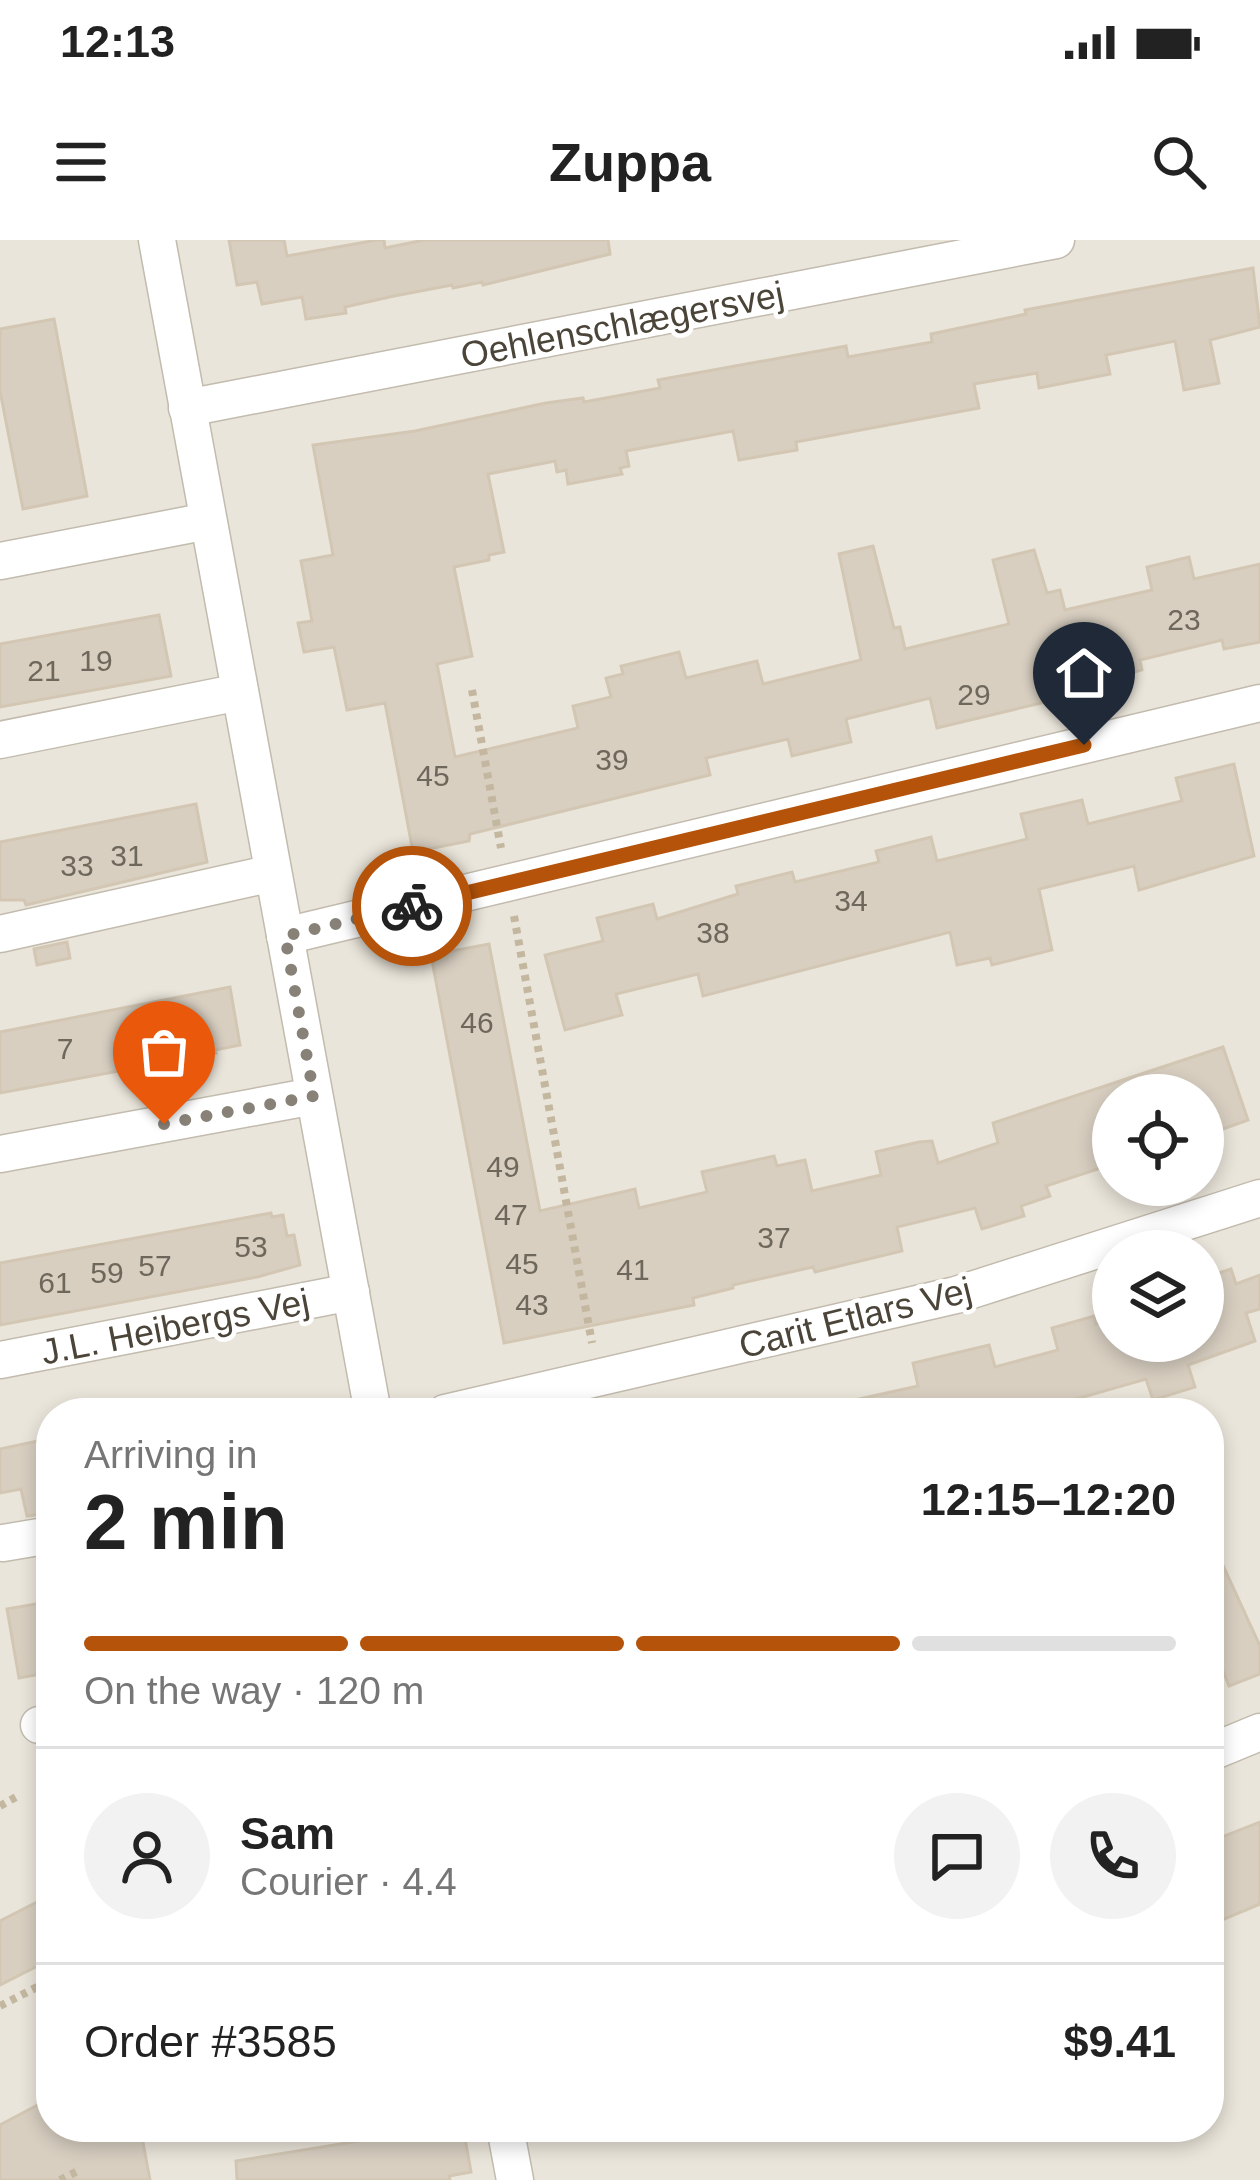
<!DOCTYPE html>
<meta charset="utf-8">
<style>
:root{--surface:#fff;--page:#f2f2f2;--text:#222;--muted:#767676;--line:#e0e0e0;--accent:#b45309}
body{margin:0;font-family:Arial,sans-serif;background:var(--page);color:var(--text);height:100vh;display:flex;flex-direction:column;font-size:45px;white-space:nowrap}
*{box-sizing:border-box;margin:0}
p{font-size:39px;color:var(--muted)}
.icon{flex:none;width:66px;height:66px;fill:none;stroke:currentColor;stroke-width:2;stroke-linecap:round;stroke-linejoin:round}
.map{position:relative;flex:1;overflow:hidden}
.details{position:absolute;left:36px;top:1158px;width:1188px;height:744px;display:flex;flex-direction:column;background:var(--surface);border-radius:48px;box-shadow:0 6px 18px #0003}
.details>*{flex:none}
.buttons{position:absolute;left:1092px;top:834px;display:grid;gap:24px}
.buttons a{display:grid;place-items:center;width:132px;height:132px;border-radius:50%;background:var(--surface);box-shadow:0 6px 18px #0003;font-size:60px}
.pin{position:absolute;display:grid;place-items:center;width:102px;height:102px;color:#fff;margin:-123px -51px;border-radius:50% 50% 50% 0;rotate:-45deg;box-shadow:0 0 12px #0007}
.pin .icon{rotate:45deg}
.courier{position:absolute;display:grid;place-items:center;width:120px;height:120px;margin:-60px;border:9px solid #b45309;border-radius:50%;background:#fff;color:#222;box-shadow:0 3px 15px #0007}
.summary em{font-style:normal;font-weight:700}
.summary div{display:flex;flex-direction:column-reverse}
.summary{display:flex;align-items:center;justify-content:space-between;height:204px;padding:0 48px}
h1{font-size:78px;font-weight:700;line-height:90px}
.bar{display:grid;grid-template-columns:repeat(4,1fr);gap:18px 12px;align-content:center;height:144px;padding:0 48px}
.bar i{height:15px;border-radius:9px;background:var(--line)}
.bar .selected{background:var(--accent)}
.bar p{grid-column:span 4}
.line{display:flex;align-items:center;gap:30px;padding:0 48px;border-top:3px solid var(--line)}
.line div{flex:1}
.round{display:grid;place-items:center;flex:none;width:126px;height:126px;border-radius:63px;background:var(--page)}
.status{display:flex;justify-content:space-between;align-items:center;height:84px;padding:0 60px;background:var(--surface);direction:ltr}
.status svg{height:33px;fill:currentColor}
header{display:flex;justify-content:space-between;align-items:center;height:156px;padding:0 48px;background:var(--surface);font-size:54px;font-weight:700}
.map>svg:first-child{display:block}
.residential{fill:#eae5da;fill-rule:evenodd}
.building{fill:#d8cfc1;stroke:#d3c7b4;stroke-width:3}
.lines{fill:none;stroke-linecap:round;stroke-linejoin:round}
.street-casing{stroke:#c2bbae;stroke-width:39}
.path{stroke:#c4b79f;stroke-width:8;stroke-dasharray:6 6;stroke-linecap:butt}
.street{stroke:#fff;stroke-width:36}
.done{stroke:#878178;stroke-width:12;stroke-dasharray:0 21.6}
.route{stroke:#b45309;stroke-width:15}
.labels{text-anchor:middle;stroke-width:9;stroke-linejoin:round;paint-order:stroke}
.number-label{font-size:30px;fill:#6e675b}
.street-label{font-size:36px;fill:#4b4439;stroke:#fff}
</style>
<div class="status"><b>12:13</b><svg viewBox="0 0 49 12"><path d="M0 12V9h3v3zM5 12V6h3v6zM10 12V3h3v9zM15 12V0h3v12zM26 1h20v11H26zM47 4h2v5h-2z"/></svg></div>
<header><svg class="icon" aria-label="menu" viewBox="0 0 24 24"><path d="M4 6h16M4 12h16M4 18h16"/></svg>Zuppa<svg class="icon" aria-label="search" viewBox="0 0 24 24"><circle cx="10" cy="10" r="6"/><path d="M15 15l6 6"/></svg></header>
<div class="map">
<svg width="1260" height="1940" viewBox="0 0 1260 1940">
<rect width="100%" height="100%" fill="#f6f3ec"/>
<path class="residential" d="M 0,0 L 1260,0 L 1260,1940 L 0,1940 ZM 1113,855 L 1203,855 L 1203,945 L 1113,945 ZM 1113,1011 L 1203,1011 L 1203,1101 L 1113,1101 ZM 51,1173 L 1209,1173 L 1209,1887 L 51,1887 Z"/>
<g class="building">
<polygon points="229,0 284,0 287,16 377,0 384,0 385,8 424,0 608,0 610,14 483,45 482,42 453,48 452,45 394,56 345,67 346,73 306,79 302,57 262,64 257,42 237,45"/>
<polygon points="1253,28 1260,87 1210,100 1219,143 1184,150 1175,101 1106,115 1110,134 1039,148 1037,133 974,144 979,168 796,202 797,210 739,220 733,191 626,211 629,226 620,228 622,234 568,244 566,230 557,232 555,221 488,234 504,312 489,315 489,320 454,327 472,416 437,424 455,517 578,488 573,466 611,457 606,438 623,434 621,426 679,412 686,438 757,421 763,444 861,420 839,314 873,306 894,388 900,387 905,409 1009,384 993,320 1034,310 1047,353 1060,350 1065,370 1152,350 1147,327 1189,317 1194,339 1260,324 1260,402 1224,409 1222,400 1140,420 1142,430 1103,440 1104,448 937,488 930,458 846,479 851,502 792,516 788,499 706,518 710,535 470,594 469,601 413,612 385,463 347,470 334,407 304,412 298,383 312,381 301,321 333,315 313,205 415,191 546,163 583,158 584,162 660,148 658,140 846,106 848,117 932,102 931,94 1026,74 1025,70"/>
<polygon points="54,79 87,256 23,269 0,151 0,89"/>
<polygon points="159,375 171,436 0,467 0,404"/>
<polygon points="1234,524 1254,616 1139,650 1134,626 1039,649 1052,710 992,725 990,718 957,725 950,692 703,756 698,734 616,754 622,775 565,790 545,715 603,701 597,678 653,664 657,679 738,654 736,646 792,632 795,642 879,622 876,611 931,597 937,621 1027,599 1021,574 1082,560 1088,584 1182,561 1176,538"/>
<polygon points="196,564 207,622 26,665 24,660 0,660 0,602"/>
<polygon points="67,702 70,718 37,725 34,709"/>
<polygon points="489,704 540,971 635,949 639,968 707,952 702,932 774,916 777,926 805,920 812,951 881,935 876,912 919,902 932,901 938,923 998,903 993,883 1223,807 1248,880 1203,896 1203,855 1113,855 1113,924 1046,946 1050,956 1021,966 1024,976 982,989 975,968 897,987 902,1011 815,1032 813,1027 733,1045 733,1048 693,1058 694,1065 504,1103 431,715"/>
<polygon points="230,747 240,805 215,810 216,813 0,853 0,792"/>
<polygon points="271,973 272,977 283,975 287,996 294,995 300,1025 257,1037 0,1085 0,1023"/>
<polygon points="1231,1029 1236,1044 1260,1035 1260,1069 1246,1073 1255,1101 1188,1125 1195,1147 1153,1160 1146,1139 1076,1159 1080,1173 856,1173 855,1160 918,1146 913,1123 989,1105 995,1127 1058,1110 1052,1088 1094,1076 1096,1084 1113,1079 1113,1101 1203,1101 1203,1038"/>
<polygon points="51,1198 51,1273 27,1276 21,1249 0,1253 0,1209"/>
<polygon points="1209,1295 1260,1406 1260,1434 1229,1446 1209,1395"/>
<polygon points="42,1363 51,1406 51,1432 19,1438 7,1369"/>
<polygon points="1260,1582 1260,1664 1222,1680 1218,1669 1209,1672 1209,1602"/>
<polygon points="51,1655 51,1719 0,1745 0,1681"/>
<polygon points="51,1858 51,1887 78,1887 85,1901 141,1892 150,1940 0,1940 0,1885"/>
<polygon points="445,1887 463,1887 471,1932 449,1936 450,1940 237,1940 236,1921"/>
</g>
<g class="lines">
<defs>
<g id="street">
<polyline points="157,0 373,1173"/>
<polyline points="187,168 1056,0"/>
<polyline points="0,321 208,281"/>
<polyline points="0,500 240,452"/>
<polyline points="0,694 273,633"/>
<polyline points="285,696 1260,463"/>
<polyline points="0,914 314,856"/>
<polyline points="0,1120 351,1052"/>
<polyline points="445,1173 956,1055 1260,958"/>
<polyline points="3,1303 51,1295"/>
<polyline points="39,1485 51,1483"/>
<polyline points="1209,1513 1260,1492"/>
<polyline points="505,1887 515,1940"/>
</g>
</defs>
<use href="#street" class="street-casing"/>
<g class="path">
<polyline points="472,450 501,608"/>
<polyline points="514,676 592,1103"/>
<polyline points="0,1566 16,1557"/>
<polyline points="0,1766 41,1745"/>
<polyline points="60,1940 80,1930"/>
</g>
<use href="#street" class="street"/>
</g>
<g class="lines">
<polyline class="done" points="164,884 314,856 285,696 412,666"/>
<polyline class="route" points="412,666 1084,505"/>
</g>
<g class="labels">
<g class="number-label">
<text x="1184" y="390">23</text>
<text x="96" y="431">19</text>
<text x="44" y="441">21</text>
<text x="974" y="465">29</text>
<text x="612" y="530">39</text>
<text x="433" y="546">45</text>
<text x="127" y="626">31</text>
<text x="77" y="636">33</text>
<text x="851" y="671">34</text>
<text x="713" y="703">38</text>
<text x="477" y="793">46</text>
<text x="65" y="819">7</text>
<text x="503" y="937">49</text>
<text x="511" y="985">47</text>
<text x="774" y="1008">37</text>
<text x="251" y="1017">53</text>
<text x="522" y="1034">45</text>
<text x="155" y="1036">57</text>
<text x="633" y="1040">41</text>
<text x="107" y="1043">59</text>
<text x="55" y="1053">61</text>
<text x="532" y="1075">43</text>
</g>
<g class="street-label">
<text transform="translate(622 84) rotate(-11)" y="13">Oehlenschlægersvej</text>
<text transform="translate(855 1077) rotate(-14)" y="13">Carit Etlars Vej</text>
<text transform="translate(175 1086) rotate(-11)" y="13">J.L. Heibergs Vej</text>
</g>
</g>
</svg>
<div class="buttons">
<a><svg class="icon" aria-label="locate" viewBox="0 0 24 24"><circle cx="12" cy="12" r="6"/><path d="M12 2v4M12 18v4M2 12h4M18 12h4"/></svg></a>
<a><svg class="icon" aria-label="layers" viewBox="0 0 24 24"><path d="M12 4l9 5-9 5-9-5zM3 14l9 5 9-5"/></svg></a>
</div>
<div class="pin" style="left:164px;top:884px;background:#ea580c"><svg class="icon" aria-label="bag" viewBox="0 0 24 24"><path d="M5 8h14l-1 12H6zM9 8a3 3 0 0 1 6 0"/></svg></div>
<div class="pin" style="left:1084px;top:505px;background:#1f2937"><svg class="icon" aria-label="home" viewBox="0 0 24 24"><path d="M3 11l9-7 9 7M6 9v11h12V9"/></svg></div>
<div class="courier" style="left:412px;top:666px"><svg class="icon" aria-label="bike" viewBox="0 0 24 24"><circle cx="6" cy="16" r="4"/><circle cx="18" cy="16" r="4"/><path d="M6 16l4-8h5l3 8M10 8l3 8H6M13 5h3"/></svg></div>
<section class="details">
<div class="summary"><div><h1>2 min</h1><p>Arriving in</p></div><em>12:15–12:20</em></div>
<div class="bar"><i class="selected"></i><i class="selected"></i><i class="selected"></i><i></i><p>On the way · 120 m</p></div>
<div class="line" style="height:216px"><a class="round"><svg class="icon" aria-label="person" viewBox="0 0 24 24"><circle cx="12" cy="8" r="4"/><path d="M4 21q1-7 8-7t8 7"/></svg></a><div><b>Sam</b><p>Courier · 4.4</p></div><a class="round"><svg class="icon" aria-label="chat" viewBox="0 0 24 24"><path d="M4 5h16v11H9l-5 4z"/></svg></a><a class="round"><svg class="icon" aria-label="phone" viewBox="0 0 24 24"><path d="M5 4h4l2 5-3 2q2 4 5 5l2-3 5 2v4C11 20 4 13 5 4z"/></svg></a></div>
<div class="line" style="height:156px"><div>Order #3585</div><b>$9.41</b></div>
</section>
</div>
